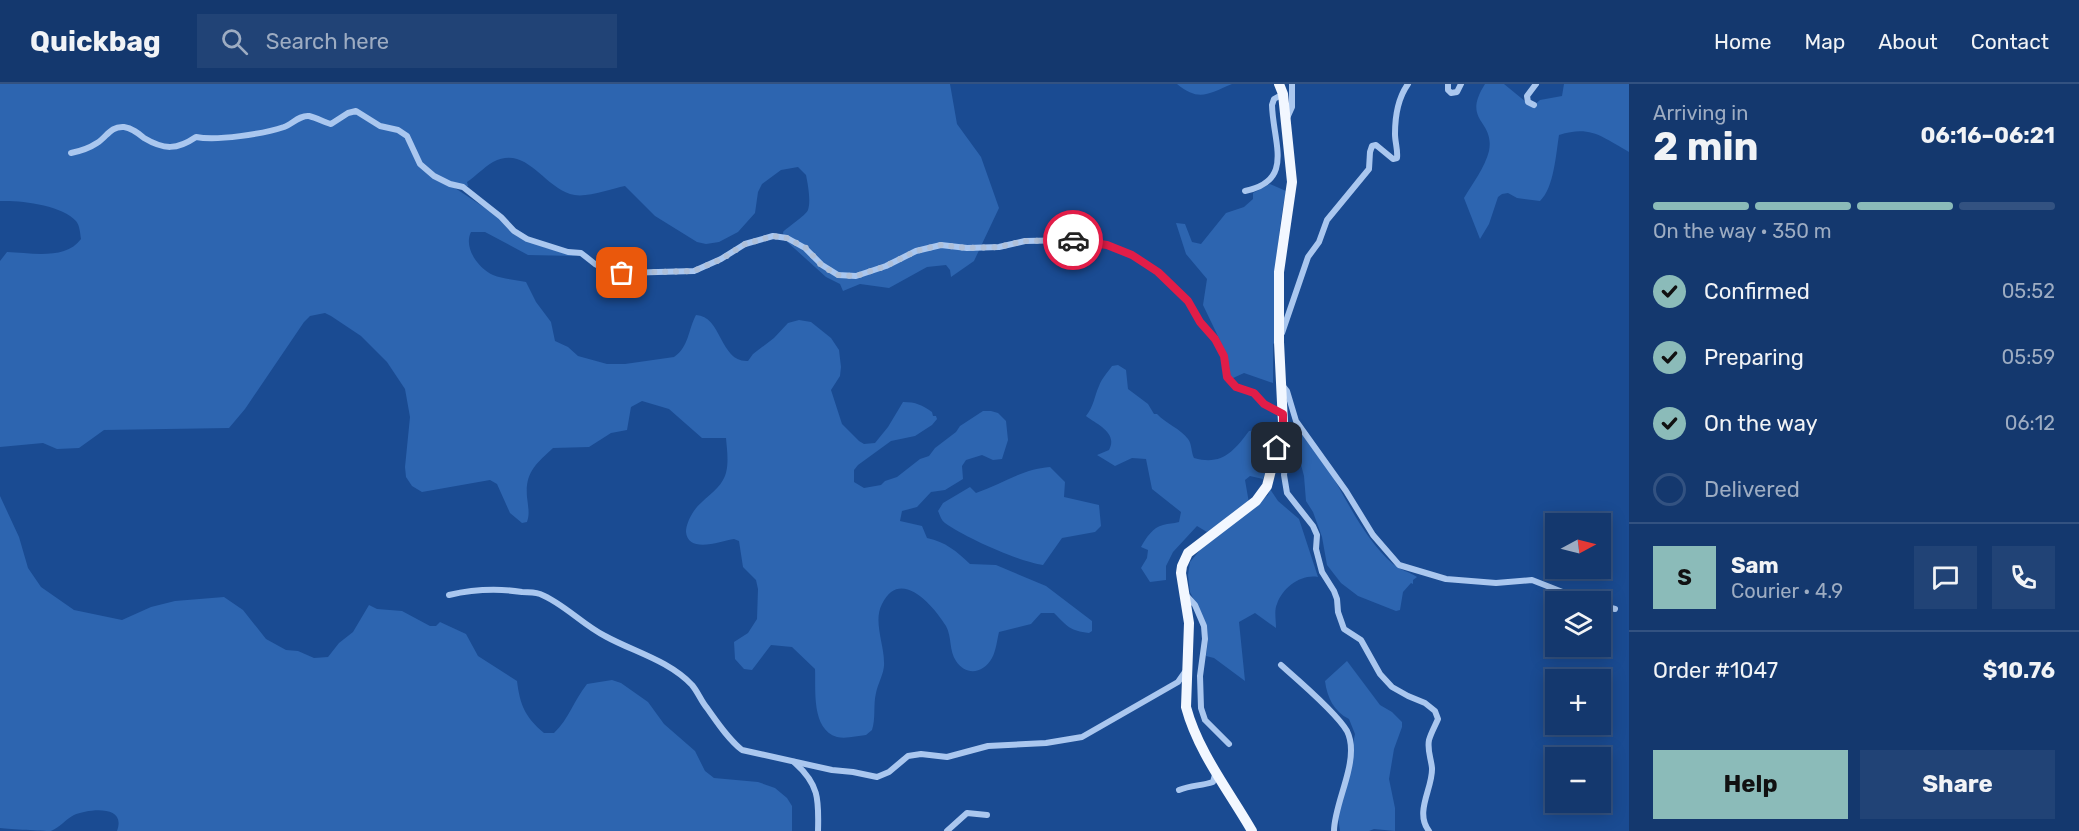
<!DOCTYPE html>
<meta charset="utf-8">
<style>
:root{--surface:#14386e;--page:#214376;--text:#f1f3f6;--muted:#9dacc2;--line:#335281;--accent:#8bbbb9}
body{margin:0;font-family:Rubik,sans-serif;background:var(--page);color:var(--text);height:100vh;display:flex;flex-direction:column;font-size:22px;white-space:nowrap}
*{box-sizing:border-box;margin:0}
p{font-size:20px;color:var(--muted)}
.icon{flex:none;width:33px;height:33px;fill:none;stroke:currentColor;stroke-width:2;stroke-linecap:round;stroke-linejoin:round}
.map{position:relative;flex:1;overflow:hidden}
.sheet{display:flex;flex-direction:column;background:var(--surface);width:450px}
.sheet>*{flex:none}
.needle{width:39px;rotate:83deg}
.tools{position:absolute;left:1545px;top:429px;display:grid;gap:12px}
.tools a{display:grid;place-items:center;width:66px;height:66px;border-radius:0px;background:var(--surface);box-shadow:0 3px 15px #0003,0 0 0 2px var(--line);font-size:30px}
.pin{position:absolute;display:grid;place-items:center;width:51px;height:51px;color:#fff;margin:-26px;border-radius:12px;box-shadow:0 3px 9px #0006}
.courier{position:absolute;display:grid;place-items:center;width:60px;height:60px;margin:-30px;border:4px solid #e11d48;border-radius:50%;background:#fff;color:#222;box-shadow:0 2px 8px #0007}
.overview em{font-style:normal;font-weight:700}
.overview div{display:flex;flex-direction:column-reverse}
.overview{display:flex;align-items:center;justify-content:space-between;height:102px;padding:0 24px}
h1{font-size:39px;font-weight:700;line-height:45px}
.bar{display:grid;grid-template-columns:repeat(4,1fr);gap:9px 6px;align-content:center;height:72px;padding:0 24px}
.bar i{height:8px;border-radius:4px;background:var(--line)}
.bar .current{background:var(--accent)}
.bar p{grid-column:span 4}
.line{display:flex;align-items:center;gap:15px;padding:0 24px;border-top:2px solid var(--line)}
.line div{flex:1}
.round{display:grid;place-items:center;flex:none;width:63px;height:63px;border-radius:0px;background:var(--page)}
ol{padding:0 24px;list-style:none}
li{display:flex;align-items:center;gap:18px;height:66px}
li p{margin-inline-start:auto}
li .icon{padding:6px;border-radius:50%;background:var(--accent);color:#111;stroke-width:4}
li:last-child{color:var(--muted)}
li i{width:33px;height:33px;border:3px solid var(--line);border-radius:50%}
.primary-button{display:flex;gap:12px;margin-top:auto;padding:12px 24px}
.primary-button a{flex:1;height:69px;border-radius:0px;background:var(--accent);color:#111;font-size:24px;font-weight:700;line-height:69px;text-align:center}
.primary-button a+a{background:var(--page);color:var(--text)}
header{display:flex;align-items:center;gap:36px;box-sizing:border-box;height:84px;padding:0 30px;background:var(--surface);border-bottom:2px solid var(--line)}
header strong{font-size:28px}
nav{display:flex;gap:33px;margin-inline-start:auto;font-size:21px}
.search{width:420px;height:54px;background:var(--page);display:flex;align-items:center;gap:15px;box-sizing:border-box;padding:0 21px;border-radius:0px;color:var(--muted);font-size:22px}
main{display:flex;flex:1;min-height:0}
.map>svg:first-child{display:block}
.green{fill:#2d65b0}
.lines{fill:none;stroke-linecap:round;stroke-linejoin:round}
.minor{stroke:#aac7ef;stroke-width:6}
.primary{stroke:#f2f7ff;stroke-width:10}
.done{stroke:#afc0d9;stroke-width:6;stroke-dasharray:0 10.8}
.route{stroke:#e11d48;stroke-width:8}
</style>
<header>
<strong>Quickbag</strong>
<div class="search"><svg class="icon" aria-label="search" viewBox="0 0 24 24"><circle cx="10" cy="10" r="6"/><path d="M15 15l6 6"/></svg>Search here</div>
<nav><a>Home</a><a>Map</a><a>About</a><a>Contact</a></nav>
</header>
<main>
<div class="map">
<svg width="1629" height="747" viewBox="0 0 1629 747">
<rect width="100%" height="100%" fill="#1a4b92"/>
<g class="green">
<path d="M 0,0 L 950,0 L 957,40 L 981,73 L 999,124 L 974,177 L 951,193 L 950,186 L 946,181 L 927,183 L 889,204 L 860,200 L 843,207 L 840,200 L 826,193 L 784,155 L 783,148 C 789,142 805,132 808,126 C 811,117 808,101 806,91 L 798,83 L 781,86 L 762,100 L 758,108 L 755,129 L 738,148 L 719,158 L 706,160 L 697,158 L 655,132 L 625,102 C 610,105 585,115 570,110 C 542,101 526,61 493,78 C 483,84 476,92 467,98 L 468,102 L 455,104 L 544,163 L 577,172 L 528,171 L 485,148 L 471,148 C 463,164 479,185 493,191 C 503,195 516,196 526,198 L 536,218 L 551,238 L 555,257 L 568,263 L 578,272 L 607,280 L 625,280 L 674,273 C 689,263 688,246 696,231 C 722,232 720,279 748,277 L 753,270 L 774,254 L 788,239 L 799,236 L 811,238 L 831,254 L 839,266 L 841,283 L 840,292 L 831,306 L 842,340 L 859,357 L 864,360 L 875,359 L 888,343 L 903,318 C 916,318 922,321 932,328 L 933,332 L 936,332 L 937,335 L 932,341 L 915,352 L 891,357 L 858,381 L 854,386 L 854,398 L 864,404 L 881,401 L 885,397 L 897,393 L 920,375 L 929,372 L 935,364 L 956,348 L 960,342 L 983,327 L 991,327 L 998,329 L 1006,337 L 1008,356 L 1002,375 L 993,376 L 982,371 L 966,376 L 962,382 L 963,395 L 945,406 L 931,408 L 917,423 L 902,427 L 900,437 L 922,442 L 927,454 C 946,458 956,467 970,480 L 996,481 L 1046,502 L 1092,537 L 1092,547 L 1089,549 C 1070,547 1067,542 1054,529 L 1041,529 L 1031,540 L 999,548 C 997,556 996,567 992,574 C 983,590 966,592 956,577 C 949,567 952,553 946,542 C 933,521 900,483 882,520 C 873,537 884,560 884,578 C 885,588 878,599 876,609 C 873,621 876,634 872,646 L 866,651 C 857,652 846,655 837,653 C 811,645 816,606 815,585 L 792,563 L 771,561 L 752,586 L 744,585 L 735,575 L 734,558 L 748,549 L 757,535 L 758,505 L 756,496 L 743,483 L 739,457 L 734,455 C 721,457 688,470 686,448 C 686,442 689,435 692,430 C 699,417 716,409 723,396 C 730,384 727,367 726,354 L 702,354 L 669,325 L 642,317 L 631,323 L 627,346 L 611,349 L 589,363 L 553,364 C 536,380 525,388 527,413 C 528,422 530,430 527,438 L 522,439 L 510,429 L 497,400 L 490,396 L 422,408 L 412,402 L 406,393 L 405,383 L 410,333 L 405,305 L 387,278 L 361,252 L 331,232 L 325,229 L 310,232 L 304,238 L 245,325 L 229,344 L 104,346 L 79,364 L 57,365 L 43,359 L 0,363 L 0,177 L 7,168 C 32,169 66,176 81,155 C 80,149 80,142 76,137 C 62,121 20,116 0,117 Z"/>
<path d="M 1177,0 L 1232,0 C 1208,10 1199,18 1177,0 Z"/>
<path d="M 1485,0 L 1504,0 L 1532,23 L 1540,16 L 1562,12 L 1564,0 L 1629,0 L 1629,68 C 1602,53 1591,41 1559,51 C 1556,70 1554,104 1540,117 L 1517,114 L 1508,109 L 1502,110 L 1498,113 L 1489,140 L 1480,155 L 1464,114 C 1473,99 1485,83 1489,67 C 1495,35 1461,38 1485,0 Z"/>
<path d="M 1270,100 L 1286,107 C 1275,158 1276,207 1276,258 L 1273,260 L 1273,299 L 1244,289 L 1231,295 L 1227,271 L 1203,221 L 1207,195 L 1186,170 L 1176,139 L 1185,140 L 1192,158 L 1201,160 L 1226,129 L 1244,123 L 1253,115 L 1253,109 Z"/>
<path d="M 1118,281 L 1126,286 L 1128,305 L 1148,320 L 1154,330 L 1157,330 C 1165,339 1181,345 1188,355 C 1192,360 1191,368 1194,374 C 1222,382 1234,367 1249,347 L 1255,346 L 1264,371 L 1269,377 L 1263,395 L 1250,392 L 1245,396 L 1249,419 L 1207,448 L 1197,442 L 1173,468 L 1166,482 L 1166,496 L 1150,498 L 1141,484 L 1147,474 L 1148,466 L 1141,463 C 1146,454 1153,443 1163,441 C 1169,439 1173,440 1179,438 L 1181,428 L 1152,405 L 1146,375 L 1132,374 L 1115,382 L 1097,371 L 1109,366 C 1118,349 1098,341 1086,332 C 1094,322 1094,313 1099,302 C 1102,294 1108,288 1112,282 Z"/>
<path d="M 1296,342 C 1336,381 1350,442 1393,480 C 1400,486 1410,488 1417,493 L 1413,496 L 1413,500 L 1411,499 L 1403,508 L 1400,526 L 1396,527 L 1358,512 L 1341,499 L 1327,481 L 1322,453 L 1313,428 L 1306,417 L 1304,392 L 1293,351 Z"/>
<path d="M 1050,383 L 1065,398 L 1064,413 L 1099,421 L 1101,442 L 1095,448 L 1062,454 L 1043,481 C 1020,478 964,453 945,439 C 941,436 940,431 938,427 L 943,419 L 970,403 L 976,409 C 1002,400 1022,385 1050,383 Z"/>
<path d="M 1270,405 L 1278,417 L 1299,435 L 1318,493 C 1301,490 1283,503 1277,520 C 1274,526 1276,536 1276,544 L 1255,529 L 1239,538 L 1245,597 L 1214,574 L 1206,572 L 1208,557 L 1207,542 L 1190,508 L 1188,491 L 1190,478 L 1200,466 L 1268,411 Z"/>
<path d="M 0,412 L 19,453 L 28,484 L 41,503 L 74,526 L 122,536 L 151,523 L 175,517 L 224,513 L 243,526 L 266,555 L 286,566 L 298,567 L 314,574 L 328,573 L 339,559 L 353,548 L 369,521 L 377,525 L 402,527 L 430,542 L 436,542 L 440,538 L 466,550 L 478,572 L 517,597 C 520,621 525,633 544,649 L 554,649 C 569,635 574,616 587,600 L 612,596 L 621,599 L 648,618 L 664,640 L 695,667 L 705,687 L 714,694 L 758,698 L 775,704 L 787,714 L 792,722 L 792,747 L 117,747 C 127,720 88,725 74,731 C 66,735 59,744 51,747 C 42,747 11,745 0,744 Z"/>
<path d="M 1347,577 L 1380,621 L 1392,628 L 1402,638 L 1402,643 L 1394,665 L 1389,695 L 1395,724 L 1395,747 L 1374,745 L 1369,747 L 1340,747 L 1338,733 L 1355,650 L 1349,635 C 1334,628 1327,613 1325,597 Z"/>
</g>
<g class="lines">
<g class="minor">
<polyline points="1448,0 1448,6 1451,9 1457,8 1461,0"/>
<polyline points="1534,21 1528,18 1527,12 1536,0"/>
<polyline points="1287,34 1292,23 1292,0"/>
<path d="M 71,69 C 81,67 88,65 97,59 C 107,53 110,42 124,43 C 132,44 138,49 144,54 C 164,66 177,66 196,53 C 217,57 263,50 284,43 C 292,40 300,31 309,32 C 317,34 324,38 331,40 L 348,29 L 356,27 L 380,42 L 398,46 L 407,52 L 420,80 L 434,92 L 450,100 L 463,103 L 501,133 L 514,147 L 527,155 L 568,168 L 581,169 L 595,180 L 607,186 L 622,189 L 694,187 L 721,175 L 745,160 L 773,152 L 787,154 L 805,164 L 822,181 L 838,191 L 856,192 L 886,182 L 916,167 L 941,161 L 967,164 L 999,163 L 1025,157 L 1074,156 L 1107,161 L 1132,171 L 1158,188 L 1188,217 L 1200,238 L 1215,255 L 1224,272 L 1227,293 L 1236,303 L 1254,309 L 1264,320 L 1283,330"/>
<path d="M 1245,107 C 1295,97 1273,59 1272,21 L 1274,15 L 1283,10"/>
<path d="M 1282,249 L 1308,173 L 1319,158 L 1327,136 L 1369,85 L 1370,68 L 1372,62 L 1376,61 L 1393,75 L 1397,74 C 1398,66 1395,58 1395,50 C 1395,33 1398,14 1408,0"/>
<polyline points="1283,302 1287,307 1296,337 1346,407 1373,451 1399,481 1446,495 1496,499 1532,496 1588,518"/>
<path d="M 1283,346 L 1287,349 L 1288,354 L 1284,391 L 1287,409 L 1313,442 L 1317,451 L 1316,465 L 1322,488 L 1334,507 L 1337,515 L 1338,528 L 1344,545 L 1361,556 L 1380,590 L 1392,603 L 1408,612 L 1425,619 L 1435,627 L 1438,635 C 1435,642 1431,649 1429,656 C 1427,666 1431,674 1432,684 C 1433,704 1414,728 1429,747"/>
<path d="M 449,511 C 475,505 496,504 522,508 C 527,508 534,508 540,510 C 563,519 583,541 605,552 C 634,568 668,576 692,601 C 698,608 701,617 707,624 C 717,638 728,655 742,666 L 832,686 L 853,688 L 877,693 L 889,688 L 908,672 L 921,670 L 947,673 L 988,662 L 1046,659 L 1082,653 L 1178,598 L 1185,588"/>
<polyline points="1186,511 1195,521 1204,542 1205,555 1200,592 1201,624 1205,636 1229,660"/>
<polyline points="1600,521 1615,525"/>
<path d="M 1281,581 C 1298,596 1337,629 1347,647 C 1353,659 1351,676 1348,688 C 1344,706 1334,730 1334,747"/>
<path d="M 794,678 C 819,700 819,715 818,747"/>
<path d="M 1179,706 C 1191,701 1201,702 1213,698 L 1216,687"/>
<polyline points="947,747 967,729 987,731"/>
</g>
<path class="primary" d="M 1252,747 C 1229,707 1198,668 1186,623 L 1189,539 L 1181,489 L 1182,482 L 1188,469 L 1256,417 L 1267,402 L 1283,339 L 1279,258 L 1279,188 L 1292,98 L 1283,10 L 1279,0"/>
</g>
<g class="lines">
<polyline class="done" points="622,189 694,187 722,175 745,160 773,152 787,154 806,164 822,182 838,191 856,192 886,182 916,167 941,161 967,164 999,163 1024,157 1073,156"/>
<polyline class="route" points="1073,156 1107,161 1132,171 1158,188 1188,217 1200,238 1215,255 1224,272 1227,293 1236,303 1254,309 1264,320 1283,330 1283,346 1277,364"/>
</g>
</svg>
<div class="tools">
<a><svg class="needle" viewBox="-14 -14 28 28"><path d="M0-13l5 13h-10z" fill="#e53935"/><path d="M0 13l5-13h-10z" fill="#9dacc2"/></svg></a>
<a><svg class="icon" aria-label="layers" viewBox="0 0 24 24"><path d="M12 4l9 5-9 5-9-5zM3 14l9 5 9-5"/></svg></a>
<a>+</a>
<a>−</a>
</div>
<div class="pin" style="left:622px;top:189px;background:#ea580c"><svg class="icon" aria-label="bag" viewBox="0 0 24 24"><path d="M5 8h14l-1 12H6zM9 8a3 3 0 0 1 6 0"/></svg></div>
<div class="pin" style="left:1277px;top:364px;background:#1f2937"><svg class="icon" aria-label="home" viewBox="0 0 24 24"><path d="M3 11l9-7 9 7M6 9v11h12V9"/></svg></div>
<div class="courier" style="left:1073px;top:156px"><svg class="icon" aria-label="car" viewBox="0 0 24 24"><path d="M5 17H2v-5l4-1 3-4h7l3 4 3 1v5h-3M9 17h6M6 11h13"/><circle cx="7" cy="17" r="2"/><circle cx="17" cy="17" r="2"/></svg></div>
</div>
<section class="sheet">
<div class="overview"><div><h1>2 min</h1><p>Arriving in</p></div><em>06:16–06:21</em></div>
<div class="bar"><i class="current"></i><i class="current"></i><i class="current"></i><i></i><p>On the way · 350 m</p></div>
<ol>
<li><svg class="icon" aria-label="check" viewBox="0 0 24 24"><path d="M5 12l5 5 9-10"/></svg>Confirmed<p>05:52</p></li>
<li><svg class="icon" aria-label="check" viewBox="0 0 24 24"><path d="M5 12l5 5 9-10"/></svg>Preparing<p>05:59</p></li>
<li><svg class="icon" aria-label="check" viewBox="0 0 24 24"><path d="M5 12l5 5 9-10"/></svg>On the way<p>06:12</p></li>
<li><i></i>Delivered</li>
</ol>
<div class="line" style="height:108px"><b class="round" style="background:var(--accent);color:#111">S</b><div><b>Sam</b><p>Courier · 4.9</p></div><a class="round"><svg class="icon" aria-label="chat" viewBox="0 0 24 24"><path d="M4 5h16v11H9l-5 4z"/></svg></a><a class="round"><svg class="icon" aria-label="phone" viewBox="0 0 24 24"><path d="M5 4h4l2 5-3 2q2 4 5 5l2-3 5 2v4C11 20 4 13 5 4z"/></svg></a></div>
<div class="line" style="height:78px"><div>Order #1047</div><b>$10.76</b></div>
<div class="primary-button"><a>Help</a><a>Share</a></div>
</section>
</main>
